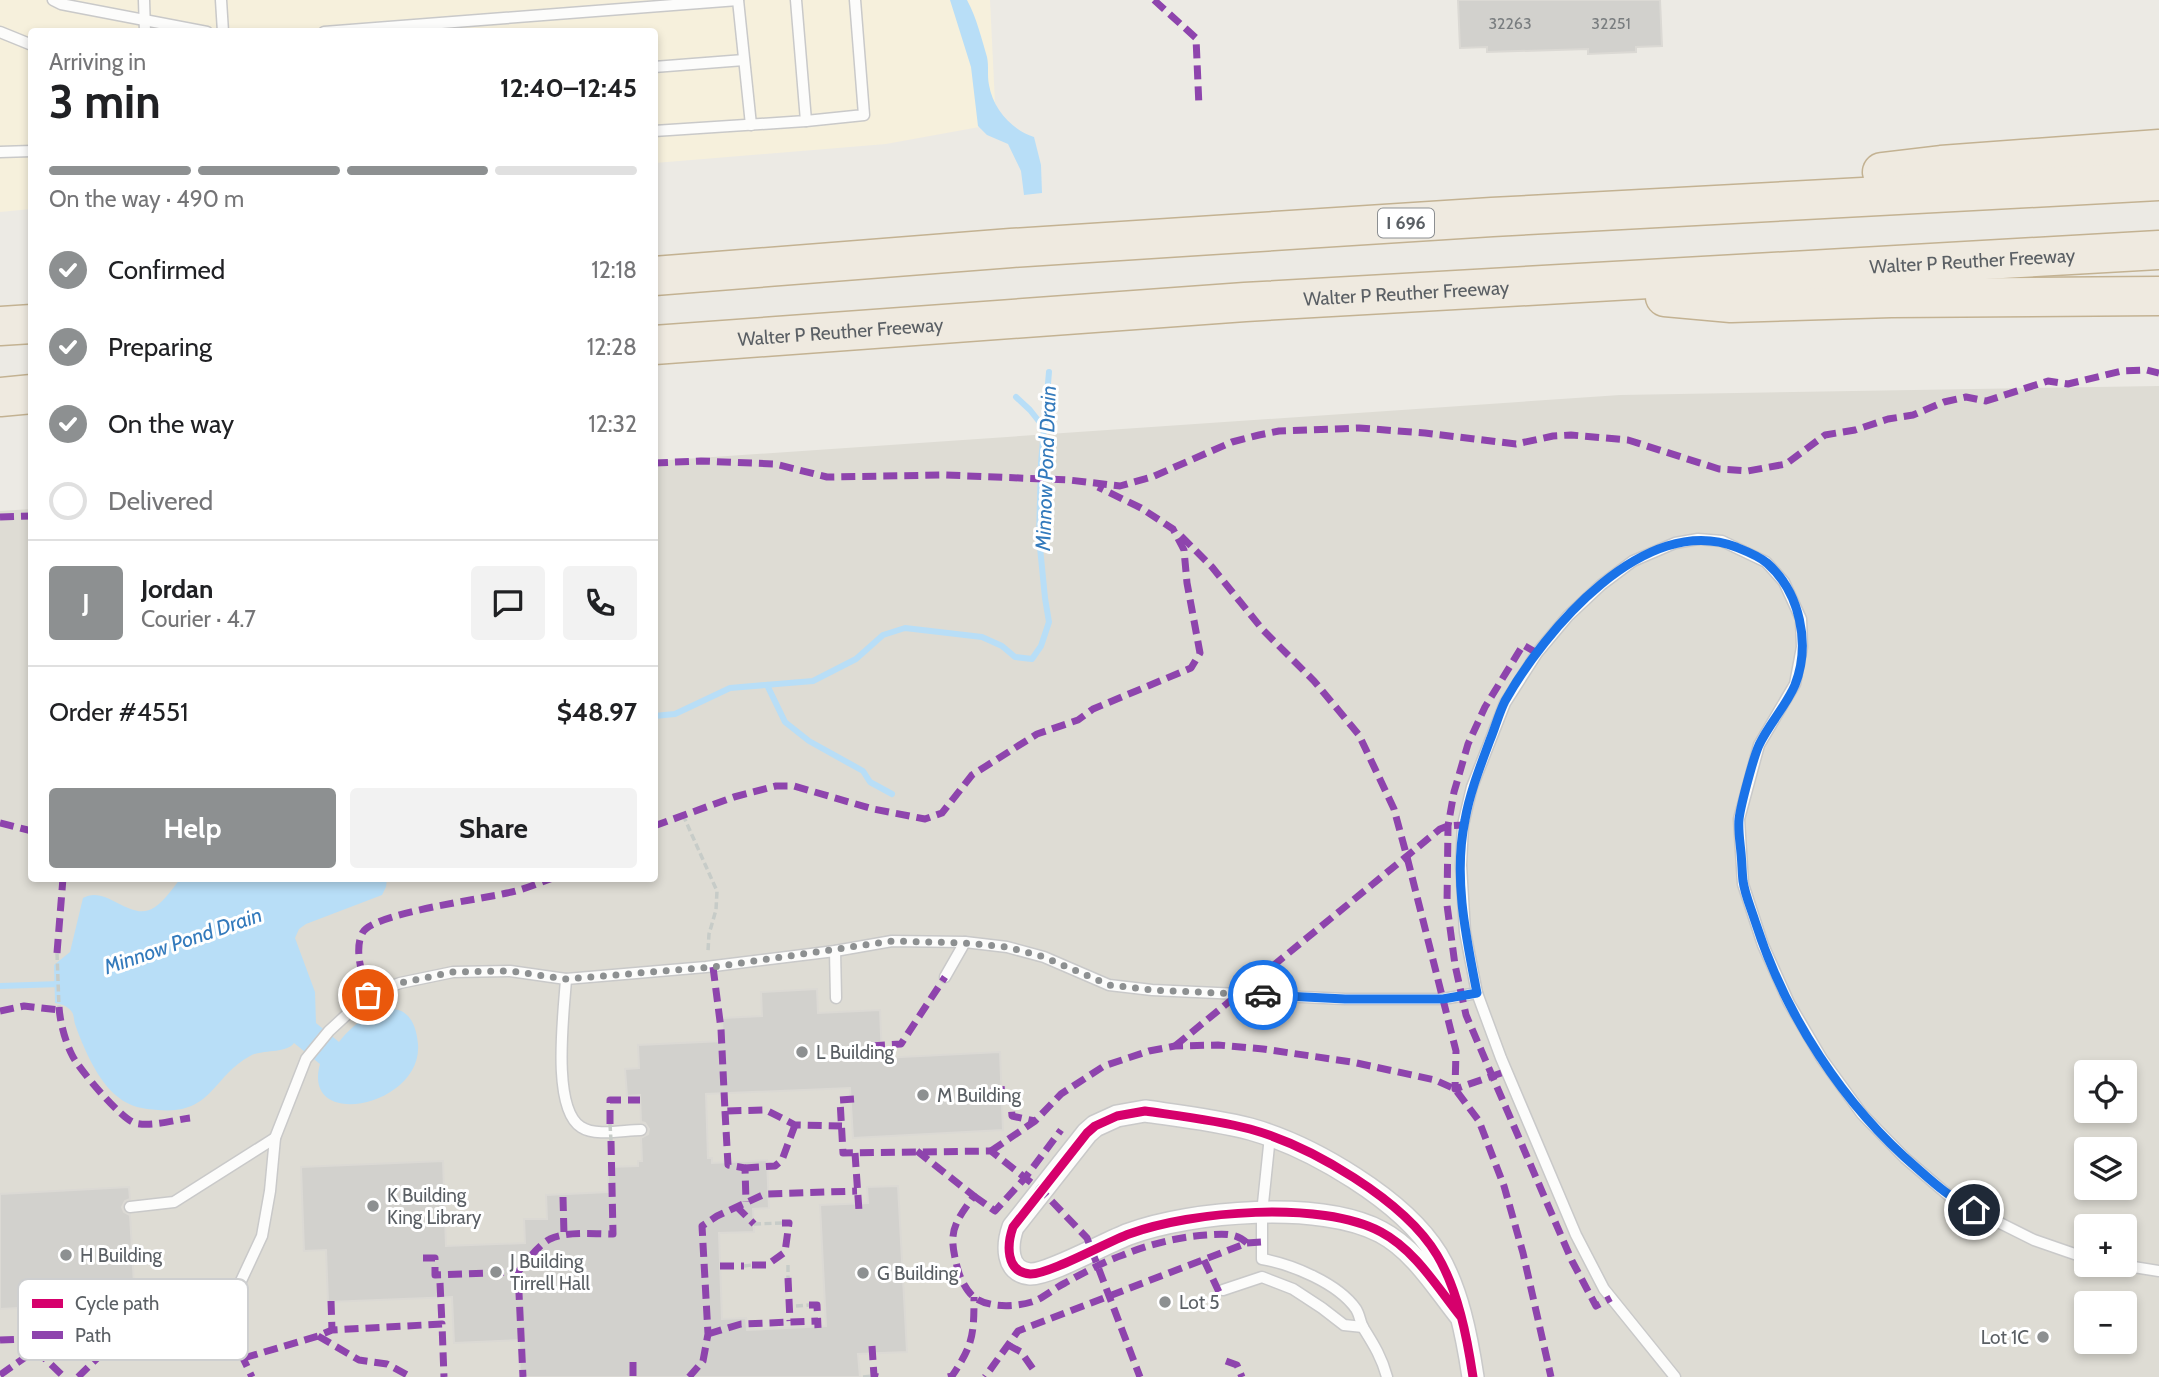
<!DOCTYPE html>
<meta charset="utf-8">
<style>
:root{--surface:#fff;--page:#f2f2f2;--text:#202124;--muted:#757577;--line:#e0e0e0;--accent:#8d9091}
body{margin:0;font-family:Cabin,sans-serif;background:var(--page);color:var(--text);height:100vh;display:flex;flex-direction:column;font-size:26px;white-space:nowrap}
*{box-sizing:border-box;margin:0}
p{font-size:23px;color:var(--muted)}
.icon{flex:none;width:38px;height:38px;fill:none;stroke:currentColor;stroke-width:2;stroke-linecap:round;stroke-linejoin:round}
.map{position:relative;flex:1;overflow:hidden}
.details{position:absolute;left:28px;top:28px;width:630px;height:854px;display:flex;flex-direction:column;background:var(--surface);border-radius:7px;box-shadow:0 4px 10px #0003}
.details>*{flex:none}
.controls{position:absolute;left:2074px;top:1060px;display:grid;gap:14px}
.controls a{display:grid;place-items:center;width:63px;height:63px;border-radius:7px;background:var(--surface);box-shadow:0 4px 10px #0003;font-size:35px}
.pin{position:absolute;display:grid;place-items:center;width:60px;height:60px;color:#fff;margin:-30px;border:4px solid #fff;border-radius:50%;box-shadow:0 2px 7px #0007}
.courier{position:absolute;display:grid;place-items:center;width:70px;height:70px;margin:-35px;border:5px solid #1a73e8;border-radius:50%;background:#fff;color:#222;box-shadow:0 2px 9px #0007}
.summary em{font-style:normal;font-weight:800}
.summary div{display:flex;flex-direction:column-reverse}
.summary{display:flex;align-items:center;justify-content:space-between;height:119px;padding:0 21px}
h1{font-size:46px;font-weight:800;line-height:52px}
.bar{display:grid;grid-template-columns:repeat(4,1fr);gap:10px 7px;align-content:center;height:84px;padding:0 21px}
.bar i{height:9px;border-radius:5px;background:var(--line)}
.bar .selected{background:var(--accent)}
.bar p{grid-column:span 4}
.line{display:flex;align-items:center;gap:18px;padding:0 21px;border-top:2px solid var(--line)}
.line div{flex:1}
.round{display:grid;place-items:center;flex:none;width:74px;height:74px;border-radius:7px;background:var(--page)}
ol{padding:0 21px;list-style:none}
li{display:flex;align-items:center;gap:21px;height:77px}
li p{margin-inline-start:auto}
li .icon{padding:7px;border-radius:50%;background:var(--accent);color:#fff;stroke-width:4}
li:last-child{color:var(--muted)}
li i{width:38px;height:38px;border:4px solid var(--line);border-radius:50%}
.primary-button{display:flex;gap:14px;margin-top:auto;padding:14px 21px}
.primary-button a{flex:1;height:80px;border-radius:7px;background:var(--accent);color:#fff;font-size:28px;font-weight:800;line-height:80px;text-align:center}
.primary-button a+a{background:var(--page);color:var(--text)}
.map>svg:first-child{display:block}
.commercial{fill:#f6f0dc}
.education{fill:#dedcd4;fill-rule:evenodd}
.water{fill:#b8def7}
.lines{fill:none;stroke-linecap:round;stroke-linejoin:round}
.stream{stroke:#b8def7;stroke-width:6}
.building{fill:#d2d1cd;stroke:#dbd9d4;stroke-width:2}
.service-casing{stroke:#c9c9c9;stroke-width:13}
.minor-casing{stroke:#c9c9c9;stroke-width:24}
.motorway-casing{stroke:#c3b292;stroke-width:41}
.path{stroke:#c7ccc8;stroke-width:3.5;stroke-dasharray:7 3.5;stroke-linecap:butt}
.service{stroke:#fcfcfb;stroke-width:10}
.minor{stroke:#fcfcfb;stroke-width:21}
.motorway{stroke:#efeae0;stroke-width:38}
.path-bridge{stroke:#c7ccc8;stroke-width:3.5;stroke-dasharray:7 3.5;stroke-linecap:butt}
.quiet{stroke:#8e44ad;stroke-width:7;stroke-dasharray:14 7;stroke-linecap:butt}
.cycleway-casing{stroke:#fff;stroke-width:13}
.cycleway{stroke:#d6006c;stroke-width:9}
.done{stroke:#8d9091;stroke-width:7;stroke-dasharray:0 12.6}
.route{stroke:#1a73e8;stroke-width:9}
.poi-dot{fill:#8d9091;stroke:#fff;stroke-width:2.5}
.labels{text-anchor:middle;stroke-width:6;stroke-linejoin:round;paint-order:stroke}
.number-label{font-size:16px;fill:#797d7f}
.shield{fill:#fff;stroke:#8c8f92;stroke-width:2}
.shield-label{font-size:18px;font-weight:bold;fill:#5a5f64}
.street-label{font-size:19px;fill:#5a5f64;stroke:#fff}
.poi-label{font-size:19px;fill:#5a5f64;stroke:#fff;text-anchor:start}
.water-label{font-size:21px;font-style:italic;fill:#337abc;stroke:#fff}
.key{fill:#fff;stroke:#cecfd0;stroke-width:2}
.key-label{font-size:19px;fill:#5a5f64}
</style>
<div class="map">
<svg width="2159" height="1377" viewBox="0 0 2159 1377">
<rect width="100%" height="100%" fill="#eceae4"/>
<polygon class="commercial" points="0,0 990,0 996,124 886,144 655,163 654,32 32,32 31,209 0,212"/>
<path class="education" d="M 2159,386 L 2159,1377 L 0,1377 L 0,511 L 31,509 L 32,878 L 654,878 L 655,461 L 1620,395 ZM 2086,1073 L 2124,1073 L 2124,1111 L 2086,1111 ZM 2086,1150 L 2124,1150 L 2124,1188 L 2086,1188 ZM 2086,1227 L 2124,1227 L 2124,1265 L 2086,1265 ZM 2086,1304 L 2124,1304 L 2124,1342 L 2086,1342 Z"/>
<g class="water">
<path d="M 950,0 L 967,0 C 977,19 981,37 987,57 C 989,66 987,76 989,85 C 993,109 1012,130 1034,137 L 1041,165 L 1042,193 L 1024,195 L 1021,171 L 1008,144 L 987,135 L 978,126 L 971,67 Z"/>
<path d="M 180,879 L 387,879 L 386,887 L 382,895 L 306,924 L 299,929 L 295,938 L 315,992 L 316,1023 L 339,1042 C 362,1011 413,986 418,1044 C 423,1106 301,1132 320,1064 L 294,1043 C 286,1054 262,1049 250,1056 C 212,1077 212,1115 158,1110 C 143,1109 130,1107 118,1097 C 98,1082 83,1047 75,1024 C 74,1021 74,1017 73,1014 C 70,1007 62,1004 55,1003 L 54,965 L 70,952 L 83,898 C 107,884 131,924 155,907 C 165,900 173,888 180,879 Z"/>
</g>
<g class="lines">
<g class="stream">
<polyline points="1016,397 1030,410 1045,429"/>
<polyline points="767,685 785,722 809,741 863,771 870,782 892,794"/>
<polyline points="654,716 675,714 730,688 813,681 856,659 883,635 905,628 982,637 1002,646 1015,657 1032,659 1041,646 1049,622 1045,598 1039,537 1041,463 1049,372"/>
<polyline points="0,986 60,984"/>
</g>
</g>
<g class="building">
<polygon points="1458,0 1660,0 1662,46 1636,47 1636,52 1588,54 1588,49 1487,52 1487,47 1460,48"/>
<polygon points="817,989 818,1013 880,1010 882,1058 1000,1052 1003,1130 853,1138 850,1088 706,1094 708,1158 712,1158 712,1163 767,1160 769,1208 753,1209 754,1232 719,1233 722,1319 746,1318 747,1330 826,1326 820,1205 868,1203 867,1187 898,1186 907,1352 858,1354 860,1377 520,1377 519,1340 454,1343 452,1297 328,1302 326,1250 304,1251 301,1167 443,1161 446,1246 525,1243 524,1219 547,1219 546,1195 608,1192 608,1167 638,1166 638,1161 642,1161 641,1138 648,1134 649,1129 645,1123 641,1122 640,1095 627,1096 625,1069 639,1068 638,1045 723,1041 722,1018 762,1016 761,992"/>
<polygon points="129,1187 130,1199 125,1201 122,1207 124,1212 130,1215 135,1302 0,1309 0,1194"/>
</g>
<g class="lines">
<defs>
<g id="service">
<polyline points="53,0 61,4 207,32"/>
<polyline points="144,0 145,32"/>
<polyline points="221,0 223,32"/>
<polyline points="738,0 751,125"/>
<polyline points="0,32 32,45"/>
<polyline points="324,32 738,0"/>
<polyline points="654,67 744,60"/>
<polyline points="806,121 864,115 855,0"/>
<polyline points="654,131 806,121 796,0"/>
<polyline points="0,152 32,151"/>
<polyline points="835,951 836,998"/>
<polyline points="945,977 965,942"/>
<path d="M 566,979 C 564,1012 551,1108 581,1127 C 596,1137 624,1130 641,1130"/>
<path d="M 1270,1136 L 1262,1213 L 1262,1259 C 1291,1264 1338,1283 1356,1309 C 1360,1315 1360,1323 1364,1329 C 1374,1345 1382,1358 1387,1377"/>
<polyline points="130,1207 174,1202 275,1138"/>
<polyline points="2121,1265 2159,1271"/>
<polyline points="1223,1290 1262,1277 1293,1289 1322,1308 1344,1325 1363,1327"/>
<polyline points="234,1296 262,1236 270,1191 275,1138 306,1059 329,1031 368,995 400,983 453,972 510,971 566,979 706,967 835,951 892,941 965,942 1007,947 1044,957 1109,985 1152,990 1345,999 1443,999 1477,993"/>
<polyline points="1675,1377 1604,1289 1576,1235 1501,1058 1477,993 1465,932 1461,865 1463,825 1472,787 1505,703 1537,653 1568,616 1601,585 1633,561 1675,543 1698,539 1722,541 1766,562 1784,582 1801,619 1802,647 1795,684 1759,745 1739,819 1743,884 1763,945 1789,1003 1822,1059 1862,1114 1905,1158 1954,1200 2034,1240 2086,1258"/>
</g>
<path id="minor" d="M 1461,1317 C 1437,1287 1415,1250 1381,1232 C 1321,1200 1191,1211 1129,1234 C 1107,1242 1048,1275 1030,1274 C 1005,1272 1007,1244 1013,1227 L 1087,1133 L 1095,1126 L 1117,1116 L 1145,1111 C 1180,1116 1216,1120 1250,1129 C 1311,1146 1404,1200 1437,1255 C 1458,1290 1467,1337 1473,1377"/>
<g id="motorway">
<polyline points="1882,172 1941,165 2159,149"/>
<polyline points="654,276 1011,248 1492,217 2159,181"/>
<polyline points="1665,297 1731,303 1891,298 2159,296"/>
<polyline points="0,326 32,324"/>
<path id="s1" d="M 654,345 L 1245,302 L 2159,250"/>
<polyline points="0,397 32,394"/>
</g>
</defs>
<use href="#service" class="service-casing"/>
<use href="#minor" class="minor-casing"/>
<use href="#motorway" class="motorway-casing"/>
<g class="path">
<polyline points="683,815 717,891 716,910 709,934 708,951"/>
<polyline points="57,953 59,1007"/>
<polyline points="754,1224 782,1223"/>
<polyline points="788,1265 788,1278"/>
<polyline points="744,1266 752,1265"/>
<polyline points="796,1306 809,1305"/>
<polyline points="863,1377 874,1376"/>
</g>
<use href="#service" class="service"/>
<use href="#minor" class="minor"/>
<use href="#motorway" class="motorway"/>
<polyline class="path-bridge" points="610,1124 611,1141"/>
<g class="quiet">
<polyline points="1154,0 1196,38 1199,107"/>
<polyline points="654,463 701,461 775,464 827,477 945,475 1069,480 1120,486 1152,477 1232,442 1259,435 1279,431 1359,428 1425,433 1516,444 1553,436 1571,435 1628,440 1719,469 1748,471 1786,464 1825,435 1855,430 1888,419 1913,415 1944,402 1966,397 1986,401 2048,381 2068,384 2122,371 2147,370 2159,373"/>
<polyline points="0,517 32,516"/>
<polyline points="1181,536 1212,567 1263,630 1314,681 1359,735 1394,809 1407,857 1456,1051 1455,1089 1507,1071"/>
<polyline points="1537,653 1523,645 1485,707 1468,744 1454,792 1448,826 1447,905 1455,965 1466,1015 1572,1261 1596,1306 1611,1298"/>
<polyline points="0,823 32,831"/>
<polyline points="654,826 734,797 776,786 794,786 873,809 925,819 942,813 972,775 1037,734 1078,720 1093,709 1191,668 1200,653 1187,583 1184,550 1173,529 1141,508 1098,487"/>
<polyline points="57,953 63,878"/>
<polyline points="713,967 721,1029 725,1111 766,1110 795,1125 842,1126"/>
<path d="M 368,995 C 363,977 353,949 363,932 C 375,913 482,899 507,893 C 523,890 538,883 553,878"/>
<path d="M 59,1007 C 60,1022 65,1041 72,1055 C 78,1068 122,1120 135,1123 C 151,1127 174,1120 190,1118"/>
<polyline points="0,1011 24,1006 59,1010"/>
<polyline points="871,1046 901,1044 945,977"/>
<polyline points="1175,1046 1440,829 1448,826 1463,825"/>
<polyline points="991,1091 1010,1089 1012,1116 1035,1121"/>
<polyline points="854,1099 840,1100 843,1153 991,1151 1042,1191 1087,1238 1140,1377"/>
<polyline points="725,1111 728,1165 745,1168 746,1202"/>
<polyline points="610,1124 610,1100 640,1100"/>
<path d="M 917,1151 L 974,1196 C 952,1226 948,1233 958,1270 C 960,1278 967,1292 974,1297 C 989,1309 1021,1307 1037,1300 C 1047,1295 1055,1288 1065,1283 C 1083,1273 1103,1262 1123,1255 C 1149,1244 1179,1237 1206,1235 C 1222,1234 1235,1232 1247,1243 L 1018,1331 L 985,1377"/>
<polyline points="991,1151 1035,1121 1061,1094 1104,1066 1149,1051 1175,1046 1218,1045 1263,1049 1352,1062 1435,1080 1455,1089 1479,1121 1504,1186 1523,1253 1551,1377"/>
<polyline points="855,1153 859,1211"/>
<polyline points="745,1168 775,1166 782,1160 795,1125"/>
<polyline points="974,1196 995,1211 1025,1178 1061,1130"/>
<polyline points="563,1197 564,1235"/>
<polyline points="736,1206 754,1224"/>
<polyline points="1247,1243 1262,1242"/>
<polyline points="423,1258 435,1258 435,1275 518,1272 523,1377"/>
<polyline points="1204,1260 1219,1292"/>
<polyline points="752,1265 767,1265 785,1252 789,1223 782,1223"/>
<polyline points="720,1266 744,1266"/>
<path d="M 518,1272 C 527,1261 537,1246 550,1239 C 567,1231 594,1234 613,1234 L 611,1141"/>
<polyline points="788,1278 790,1321"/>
<polyline points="440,1283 442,1324"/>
<polyline points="331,1301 332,1330"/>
<polyline points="110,1304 111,1336"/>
<polyline points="809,1305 817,1305 818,1328"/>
<polyline points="223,1316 252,1377"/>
<polyline points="708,1334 741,1324 818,1321"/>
<polyline points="318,1336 359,1360 387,1364 411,1377"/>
<polyline points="0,1340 194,1332 223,1316 234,1296"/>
<polyline points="1008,1345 1021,1352 1033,1369"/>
<polyline points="872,1346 874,1376 878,1377"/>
<polyline points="36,1350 64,1377"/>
<polyline points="244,1358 318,1336 332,1330 442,1324 444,1377"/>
<polyline points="1226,1361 1237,1365 1242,1377"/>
<polyline points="633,1362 633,1377"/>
<polyline points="0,1375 53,1338"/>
<polyline points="78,1377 121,1335"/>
<polyline points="689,1377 703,1361 708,1334 702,1226 717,1216 765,1194 857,1191"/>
<path d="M 948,1377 L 952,1376 C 973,1345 974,1335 974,1297"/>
</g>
<defs>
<path id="cycleway" d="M 1461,1317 C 1437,1287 1415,1250 1381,1232 C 1321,1200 1191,1211 1129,1234 C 1107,1242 1048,1275 1030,1274 C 1005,1272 1007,1244 1013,1227 L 1087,1133 L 1095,1126 L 1117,1116 L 1145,1111 C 1180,1116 1216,1120 1250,1129 C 1311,1146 1404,1200 1437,1255 C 1458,1290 1467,1337 1473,1377"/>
</defs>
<use href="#cycleway" class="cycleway-casing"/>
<use href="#cycleway" class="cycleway"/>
</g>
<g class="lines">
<polyline class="done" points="368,995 400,983 453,972 510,971 566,979 713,967 892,941 965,943 1007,947 1044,957 1109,985 1152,990 1263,995"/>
<path class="route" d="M 1263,995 L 1345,999 L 1443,999 L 1477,993 C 1466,937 1453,877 1465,820 C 1470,792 1480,767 1490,740 C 1495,728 1499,713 1505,701 C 1544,631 1645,511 1736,547 C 1746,551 1759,556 1767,563 C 1800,592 1811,644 1795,685 C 1786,706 1769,724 1759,745 C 1753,759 1741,804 1739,819 C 1738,830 1740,842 1741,853 C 1742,863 1742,872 1743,881 C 1745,895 1751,908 1755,921 C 1785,1015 1843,1105 1918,1169 C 1936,1185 1952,1199 1974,1210"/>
</g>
<g class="poi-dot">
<circle cx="802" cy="1052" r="7"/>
<circle cx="923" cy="1095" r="7"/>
<circle cx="373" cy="1206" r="7"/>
<circle cx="66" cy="1255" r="7"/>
<circle cx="496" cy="1272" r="7"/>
<circle cx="863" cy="1273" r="7"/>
<circle cx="1165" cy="1302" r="7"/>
<circle cx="2043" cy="1337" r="7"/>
</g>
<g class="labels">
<g class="number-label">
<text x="1510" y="29">32263</text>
<text x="1611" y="29">32251</text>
</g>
<rect class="shield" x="1378" y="208.5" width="56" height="29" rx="5"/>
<g class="shield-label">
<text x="1406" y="229">I 696</text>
</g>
<g class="street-label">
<text dy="7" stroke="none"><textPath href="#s1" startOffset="1321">Walter P Reuther Freeway</textPath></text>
<text dy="7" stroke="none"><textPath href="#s1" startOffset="754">Walter P Reuther Freeway</textPath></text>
<text dy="7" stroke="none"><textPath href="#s1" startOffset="187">Walter P Reuther Freeway</textPath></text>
</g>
<g class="poi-label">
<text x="816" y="1059">L Building</text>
<text x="937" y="1102">M Building</text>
<text x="387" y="1202">K Building<tspan x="387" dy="22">King Library</tspan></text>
<text x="80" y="1262">H Building</text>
<text x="510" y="1268">J Building<tspan x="510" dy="22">Tirrell Hall</tspan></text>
<text x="877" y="1280">G Building</text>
<text x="1179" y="1309">Lot 5</text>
<text x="2029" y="1344" text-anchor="end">Lot 1C</text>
</g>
<g class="water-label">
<text transform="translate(1046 468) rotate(-88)" y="7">Minnow Pond Drain</text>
<text transform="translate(183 941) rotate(-19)" y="7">Minnow Pond Drain</text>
</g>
</g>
<rect x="18" y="1279" width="230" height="81" rx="10" class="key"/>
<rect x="32" y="1299" width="31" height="9" fill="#d6006c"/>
<rect x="32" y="1331" width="31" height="8" fill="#8e44ad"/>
<g class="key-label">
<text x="75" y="1310">Cycle path</text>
<text x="75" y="1342">Path</text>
</g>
</svg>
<div class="controls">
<a><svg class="icon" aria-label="locate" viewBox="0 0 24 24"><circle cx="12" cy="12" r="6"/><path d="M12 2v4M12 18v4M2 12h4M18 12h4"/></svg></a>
<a><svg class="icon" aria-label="layers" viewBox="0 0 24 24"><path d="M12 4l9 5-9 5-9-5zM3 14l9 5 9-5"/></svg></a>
<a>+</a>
<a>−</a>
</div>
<div class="pin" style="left:368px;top:995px;background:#ea580c"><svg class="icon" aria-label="bag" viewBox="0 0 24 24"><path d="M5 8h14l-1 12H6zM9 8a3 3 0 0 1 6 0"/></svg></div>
<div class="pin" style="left:1974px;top:1210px;background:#1f2937"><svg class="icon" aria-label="home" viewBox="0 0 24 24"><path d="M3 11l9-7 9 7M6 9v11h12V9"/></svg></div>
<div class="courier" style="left:1263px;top:995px"><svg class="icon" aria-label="car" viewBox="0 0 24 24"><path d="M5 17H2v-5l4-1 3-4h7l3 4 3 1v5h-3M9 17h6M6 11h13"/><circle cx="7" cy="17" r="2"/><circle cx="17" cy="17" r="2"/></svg></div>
<section class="details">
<div class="summary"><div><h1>3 min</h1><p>Arriving in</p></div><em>12:40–12:45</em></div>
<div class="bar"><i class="selected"></i><i class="selected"></i><i class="selected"></i><i></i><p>On the way · 490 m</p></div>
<ol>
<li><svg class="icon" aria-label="check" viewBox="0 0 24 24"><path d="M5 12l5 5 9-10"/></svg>Confirmed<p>12:18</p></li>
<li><svg class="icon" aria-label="check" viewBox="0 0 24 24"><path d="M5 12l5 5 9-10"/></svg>Preparing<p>12:28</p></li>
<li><svg class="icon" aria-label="check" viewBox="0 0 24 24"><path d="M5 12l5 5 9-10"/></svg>On the way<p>12:32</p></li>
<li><i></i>Delivered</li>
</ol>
<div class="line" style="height:126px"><b class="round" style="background:var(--accent);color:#fff">J</b><div><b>Jordan</b><p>Courier · 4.7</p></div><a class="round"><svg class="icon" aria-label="chat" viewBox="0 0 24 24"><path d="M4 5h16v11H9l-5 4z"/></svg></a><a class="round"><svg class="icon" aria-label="phone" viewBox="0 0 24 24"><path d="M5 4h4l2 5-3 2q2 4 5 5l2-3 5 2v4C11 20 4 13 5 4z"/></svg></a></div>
<div class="line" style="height:91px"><div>Order #4551</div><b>$48.97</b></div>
<div class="primary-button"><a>Help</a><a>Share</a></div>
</section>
</div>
